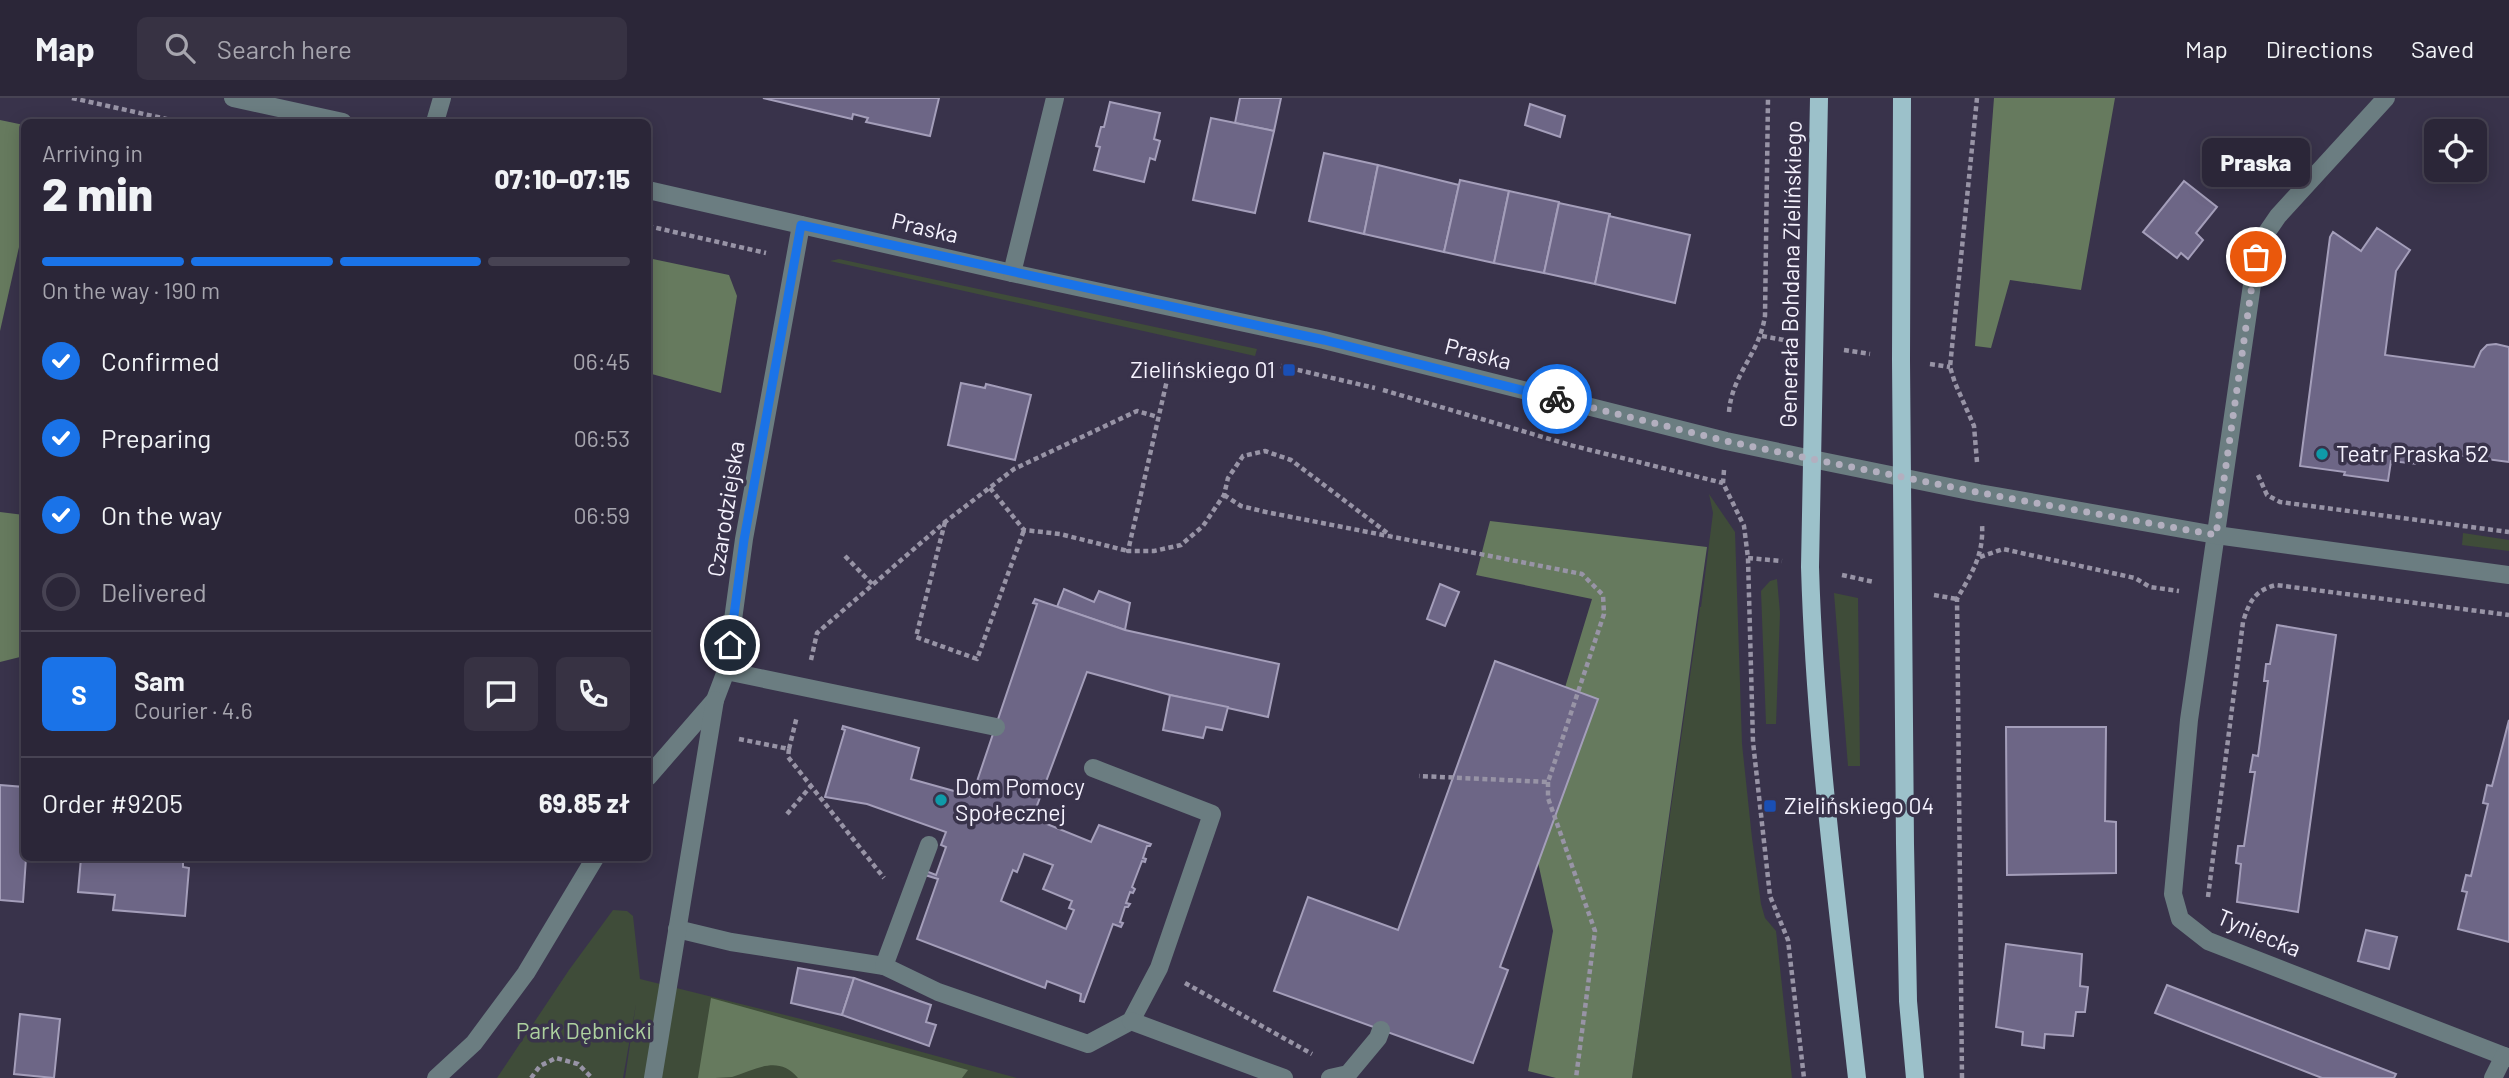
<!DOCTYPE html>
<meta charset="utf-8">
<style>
:root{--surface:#2b2638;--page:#373243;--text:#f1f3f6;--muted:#a6a5ae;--line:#474353;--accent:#1a73e8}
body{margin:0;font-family:Barlow,sans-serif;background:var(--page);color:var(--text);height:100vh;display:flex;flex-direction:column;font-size:26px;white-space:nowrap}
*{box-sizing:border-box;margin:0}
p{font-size:23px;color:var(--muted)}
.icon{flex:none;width:38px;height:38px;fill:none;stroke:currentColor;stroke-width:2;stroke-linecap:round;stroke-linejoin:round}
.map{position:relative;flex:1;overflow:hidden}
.drawer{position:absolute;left:21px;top:21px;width:630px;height:742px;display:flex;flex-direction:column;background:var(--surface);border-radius:10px;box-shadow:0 4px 18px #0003,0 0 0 2px var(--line)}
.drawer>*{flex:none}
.controls{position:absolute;left:2424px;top:21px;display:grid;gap:14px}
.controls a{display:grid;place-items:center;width:63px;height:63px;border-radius:10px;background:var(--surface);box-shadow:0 4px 18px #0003,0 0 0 2px var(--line);font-size:35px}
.pin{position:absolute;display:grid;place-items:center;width:60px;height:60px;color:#fff;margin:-30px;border:4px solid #fff;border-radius:50%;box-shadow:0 2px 7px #0007}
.courier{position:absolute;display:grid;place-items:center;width:70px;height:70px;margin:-35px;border:5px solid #1a73e8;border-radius:50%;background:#fff;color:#222;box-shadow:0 2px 9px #0007}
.bubble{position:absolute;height:49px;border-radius:10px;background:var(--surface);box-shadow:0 4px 18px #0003,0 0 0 2px var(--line);font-size:23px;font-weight:800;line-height:49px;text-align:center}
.overview em{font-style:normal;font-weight:800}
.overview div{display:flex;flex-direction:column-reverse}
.overview{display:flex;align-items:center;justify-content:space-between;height:119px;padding:0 21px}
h1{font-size:46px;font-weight:800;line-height:52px}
.bar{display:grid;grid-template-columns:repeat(4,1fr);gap:10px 7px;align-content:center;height:84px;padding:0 21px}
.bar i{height:9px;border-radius:5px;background:var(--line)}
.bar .active{background:var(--accent)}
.bar p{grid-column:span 4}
.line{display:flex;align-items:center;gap:18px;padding:0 21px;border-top:2px solid var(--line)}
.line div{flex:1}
.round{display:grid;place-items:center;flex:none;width:74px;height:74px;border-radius:10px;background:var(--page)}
ol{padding:0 21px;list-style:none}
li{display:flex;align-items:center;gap:21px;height:77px}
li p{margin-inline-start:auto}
li .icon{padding:7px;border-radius:50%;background:var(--accent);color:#fff;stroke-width:4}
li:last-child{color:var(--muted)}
li i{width:38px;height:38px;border:4px solid var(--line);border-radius:50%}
header{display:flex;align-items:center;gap:42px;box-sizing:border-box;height:98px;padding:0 35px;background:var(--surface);border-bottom:2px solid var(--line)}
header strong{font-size:33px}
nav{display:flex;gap:38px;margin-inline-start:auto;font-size:24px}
.search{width:490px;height:63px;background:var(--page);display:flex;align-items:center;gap:18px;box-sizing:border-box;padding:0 24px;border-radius:10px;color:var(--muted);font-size:26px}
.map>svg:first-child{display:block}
.green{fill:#3f4c39}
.forest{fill:#667a5e}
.building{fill:#6d6686;stroke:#a49eba;stroke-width:2;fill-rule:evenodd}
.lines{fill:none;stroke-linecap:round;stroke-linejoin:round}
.path{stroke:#9894a6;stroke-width:4.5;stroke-dasharray:5 3.5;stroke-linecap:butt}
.minor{stroke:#6b7d81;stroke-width:18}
.major{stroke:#9cc1ca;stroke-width:18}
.done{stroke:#b3afbf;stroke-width:7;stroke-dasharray:0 12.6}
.route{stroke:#1a73e8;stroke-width:9}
.transit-dot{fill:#1a4fb4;stroke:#39334b;stroke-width:2.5}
.culture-dot{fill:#0f9aa8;stroke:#39334b;stroke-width:2.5}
.labels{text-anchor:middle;stroke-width:7;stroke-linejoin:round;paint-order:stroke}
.street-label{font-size:23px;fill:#f5f2fe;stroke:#39334b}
.poi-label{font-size:23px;fill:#f5f2fe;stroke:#39334b;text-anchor:start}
.park-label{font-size:23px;fill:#add19f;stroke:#39334b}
</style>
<header>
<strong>Map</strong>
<div class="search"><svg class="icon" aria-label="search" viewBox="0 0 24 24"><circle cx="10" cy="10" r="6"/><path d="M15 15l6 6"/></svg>Search here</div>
<nav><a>Map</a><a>Directions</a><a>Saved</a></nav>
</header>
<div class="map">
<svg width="2509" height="980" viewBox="0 0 2509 980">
<rect width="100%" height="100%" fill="#39334b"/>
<g class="green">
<polygon points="839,161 1257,251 1255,258 830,163"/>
<polygon points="1709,396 1735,434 1742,646 1752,740 1761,806 1765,820 1776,833 1792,980 1632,980 1700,509 1701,509 1713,415"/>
<polygon points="2463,435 2509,442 2509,453 2462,447"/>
<polygon points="1777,481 1780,515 1776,626 1766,626 1761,493 1770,483"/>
<polygon points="1834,495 1858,500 1860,668 1848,668"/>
<polygon points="613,812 627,813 633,818 640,881 801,921 1017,980 625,980 636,906 623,980 497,980 569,872"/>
</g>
<g class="forest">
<polygon points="1994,0 2115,0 2081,192 2010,182 1991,250 1975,248"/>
<polygon points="0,22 24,27 24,127 0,233"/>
<polygon points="648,160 729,177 737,198 721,295 648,275"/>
<polygon points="0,414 24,417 24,558 0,564"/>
<polygon points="1490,423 1707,449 1632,980 1556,980 1528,973 1553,833 1527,714 1592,501 1476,477"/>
<path d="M 711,900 L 968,972 L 962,980 L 798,980 C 778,956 755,972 732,979 C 721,980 709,980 698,980 Z"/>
</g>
<g class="building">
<polygon points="763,0 939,0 930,38 866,24 868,20 853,16 852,21"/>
<polygon points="1240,0 1281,0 1274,33 1235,25"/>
<polygon points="1110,4 1160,15 1154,41 1160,43 1155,62 1150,60 1144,84 1094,72 1100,49 1096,48 1101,29 1104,29"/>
<polygon points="1530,6 1565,18 1560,39 1525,27"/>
<polygon points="1211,20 1274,33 1255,115 1193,102"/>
<polygon points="1324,55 1378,67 1364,136 1309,123"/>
<polygon points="1378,67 1459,87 1444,154 1364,136"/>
<polygon points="1460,82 1509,93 1494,165 1444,154"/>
<polygon points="2184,83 2217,109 2196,135 2203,142 2188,161 2181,155 2177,160 2143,134"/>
<polygon points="1509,93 1559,104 1544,175 1494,165"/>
<polygon points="1559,105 1610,116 1595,186 1544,175"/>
<polygon points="1609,118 1690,137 1675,205 1595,186"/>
<polygon points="2377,130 2410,152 2396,173 2385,257 2474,269 2481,253 2487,247 2496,246 2509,249 2509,364 2419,352 2417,366 2391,363 2388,383 2344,377 2345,374 2300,368 2330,139 2333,134 2361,153"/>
<polygon points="961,285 985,290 986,286 1031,297 1015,362 948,347"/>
<polygon points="1440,486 1459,494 1445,528 1427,521"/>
<polygon points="1064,491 1094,504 1099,493 1130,505 1125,532 1057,509"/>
<path d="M 1035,501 L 1125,532 L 1279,566 L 1268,619 L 1170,597 L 1087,574 L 1035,713 L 1040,715 L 1037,722 L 1091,744 L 1099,727 L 1151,746 L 1150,748 L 1147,748 L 1143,760 L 1146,761 L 1145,764 L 1142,763 L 1132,789 L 1135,791 L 1133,795 L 1130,794 L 1126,805 L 1130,806 L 1128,809 L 1125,809 L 1120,824 L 1123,825 L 1121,829 L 1113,826 L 1084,904 L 1080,903 L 1081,896 L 1047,883 L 1045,890 L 917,841 L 938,781 L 925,777 L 926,773 L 936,777 L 946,749 L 941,747 L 946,734 L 867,706 L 825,699 L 845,632 L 842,631 L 843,628 L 919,650 L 911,681 L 972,698 L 1037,506 L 1033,505 ZM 1024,756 L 1053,767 L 1043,791 L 1072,803 L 1069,810 L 1074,812 L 1066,831 L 1001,803 L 1013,772 L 1017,774 Z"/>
<polygon points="2277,527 2336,537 2298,814 2237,804 2241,766 2236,765 2238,748 2244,748 2255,674 2250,674 2253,657 2258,658 2268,583 2264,583 2266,566 2270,566"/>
<polygon points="1495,563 1598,601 1500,869 1508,872 1473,965 1274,893 1308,799 1398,832"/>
<polygon points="1170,597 1228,609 1222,632 1206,629 1203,640 1163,632"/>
<polygon points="2509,622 2509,844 2458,831 2467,794 2462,793 2466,777 2471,778 2488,706 2483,705 2487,687 2492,688"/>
<polygon points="2006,629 2106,629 2105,723 2116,724 2116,775 2007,777"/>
<polygon points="0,687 24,689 21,756 24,756 26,760 23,804 0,802"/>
<polygon points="81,760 183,760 183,769 189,770 185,818 113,812 115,797 78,794"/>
<polygon points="2366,832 2397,839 2389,871 2358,863"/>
<polygon points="2006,846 2082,856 2080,888 2088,889 2085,914 2076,914 2073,938 2045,936 2044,950 2022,947 2023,934 1996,929"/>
<polygon points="798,870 854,880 842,917 791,905"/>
<polygon points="854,880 931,907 926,924 936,927 929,948 842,917"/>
<polygon points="2167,887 2396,976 2394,980 2322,980 2155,915"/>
<polygon points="20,916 60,921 54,980 14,976"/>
</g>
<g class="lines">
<g class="path">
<polyline points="72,0 180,24"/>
<polyline points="648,128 766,155"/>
<polyline points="1762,238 1784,242"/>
<polyline points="1844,252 1870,256"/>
<polyline points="1930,266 1950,269"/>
<polyline points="1281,268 1375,290"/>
<polyline points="1170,269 1128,453 1154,453 1181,447 1203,428 1224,397 1228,380 1243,358 1265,353 1291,362 1390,437"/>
<polyline points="1383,292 1570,347 1723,385"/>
<path d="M 1729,314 C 1732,276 1759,257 1765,218 L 1768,0"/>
<polyline points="1977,364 1974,328 1955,285 1950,269 1977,0"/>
<polyline points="1724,372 1723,385 1744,428 1748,460 1753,644 1770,798 1788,842 1804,980"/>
<polyline points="2258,377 2267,397 2280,404 2509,434"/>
<polyline points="990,390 1024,432 1060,436 1128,453"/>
<polyline points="1224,397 1241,408 1266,414 1582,476 1603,497 1604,516 1548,684 1419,678"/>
<polyline points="945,424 916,539 977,561 1024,432"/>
<polyline points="845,458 873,487"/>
<polyline points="1980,459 2003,451 2135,480 2150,489 2179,493"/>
<polyline points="1748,460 1782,463"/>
<polyline points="1842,477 1874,484"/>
<polyline points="1934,497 1957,501"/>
<polyline points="811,562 817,535 945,424 1014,371 1137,313 1158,319"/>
<polyline points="739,641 789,651 797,618"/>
<polyline points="789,651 788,659 884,780"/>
<polyline points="1548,684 1548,700 1595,833 1576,980"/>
<polyline points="787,716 811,688"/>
<path d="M 2208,799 L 2243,524 C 2249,504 2255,492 2276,487 L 2509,517"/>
<polyline points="1185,885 1312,956"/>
<polyline points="531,980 540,968 556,960 578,966 592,980"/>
<path d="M 1962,980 L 1957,501 C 1972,474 1984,458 1982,425"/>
</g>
<g class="minor">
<polyline points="233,0 343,24"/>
<polyline points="2386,0 2278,118 2265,137 2256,159 2189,622 2173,796 2180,821 2208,843 2509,960"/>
<polyline points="435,24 442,0"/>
<polyline points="648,92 1012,175 1324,242 1726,343 1812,361 1979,395 2216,437 2509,477"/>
<polyline points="1012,175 1055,0"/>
<polyline points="726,573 996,629"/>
<polyline points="648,679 715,602 726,573 744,441 801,127"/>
<polyline points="677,831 731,844 884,868 938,894 1088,946 1131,923 1159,870 1212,716 1093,670"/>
<polyline points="884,868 929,747"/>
<polyline points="1131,923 1284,980"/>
<polyline points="436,980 474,945 526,875 595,760"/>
<polyline points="653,980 715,602"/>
<polyline points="1330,980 1348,976 1378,940 1381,932"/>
<polyline points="2493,980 2504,958"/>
</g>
<g class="major">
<path d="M 1819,0 L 1810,469 C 1815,640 1838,810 1857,980"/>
<polyline points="1902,0 1901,262 1905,746 1908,903 1915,980"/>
</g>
</g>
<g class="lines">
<polyline class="done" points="1557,301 1726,343 1812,361 2002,399 2216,437 2256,159"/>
<polyline class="route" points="730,547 744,442 801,127 1324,242 1557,301"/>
</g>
<g class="transit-dot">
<rect x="1282" y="265" width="14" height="14" rx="3.5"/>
<rect x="1763" y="701" width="14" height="14" rx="3.5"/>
</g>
<g class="culture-dot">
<circle cx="2322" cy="356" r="7"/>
<circle cx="941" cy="702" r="7"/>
</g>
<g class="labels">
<g class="street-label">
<text transform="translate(925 130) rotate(13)" y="8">Praska</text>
<text transform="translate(1791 176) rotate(-89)" y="8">Generała Bohdana Zielińskiego</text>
<text transform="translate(1478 256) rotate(14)" y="8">Praska</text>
<text transform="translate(726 411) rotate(-81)" y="8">Czarodziejska</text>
<text transform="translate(2259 835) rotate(23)" y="8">Tyniecka</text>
</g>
<g class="poi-label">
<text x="1275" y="280" text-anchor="end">Zielińskiego 01</text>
<text x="2336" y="364">Teatr Praska 52</text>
<text x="955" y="697">Dom Pomocy<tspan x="955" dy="26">Społecznej</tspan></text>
<text x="1784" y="716">Zielińskiego 04</text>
</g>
<g class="park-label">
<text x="584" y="941">Park Dębnicki</text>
</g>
</g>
</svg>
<div class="controls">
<a><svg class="icon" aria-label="locate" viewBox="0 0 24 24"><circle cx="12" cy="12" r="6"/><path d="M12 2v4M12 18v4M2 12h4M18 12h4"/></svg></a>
</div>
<div class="pin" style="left:2256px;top:159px;background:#ea580c"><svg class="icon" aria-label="bag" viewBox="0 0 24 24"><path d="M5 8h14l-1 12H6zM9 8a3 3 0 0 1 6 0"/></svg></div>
<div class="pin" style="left:730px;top:547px;background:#1f2937"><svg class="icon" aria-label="home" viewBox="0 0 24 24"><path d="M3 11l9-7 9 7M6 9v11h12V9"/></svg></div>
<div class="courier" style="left:1557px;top:301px"><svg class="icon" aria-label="bike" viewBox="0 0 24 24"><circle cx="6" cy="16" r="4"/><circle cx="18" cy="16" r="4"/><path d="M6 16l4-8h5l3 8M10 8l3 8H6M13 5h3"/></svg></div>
<div class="bubble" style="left:2202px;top:40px;width:108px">Praska</div>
<section class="drawer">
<div class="overview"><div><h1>2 min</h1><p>Arriving in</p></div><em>07:10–07:15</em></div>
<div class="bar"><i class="active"></i><i class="active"></i><i class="active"></i><i></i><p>On the way · 190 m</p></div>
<ol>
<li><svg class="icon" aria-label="check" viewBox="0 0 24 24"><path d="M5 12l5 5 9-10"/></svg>Confirmed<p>06:45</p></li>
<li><svg class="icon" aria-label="check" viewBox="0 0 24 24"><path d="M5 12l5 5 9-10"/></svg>Preparing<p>06:53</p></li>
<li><svg class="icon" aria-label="check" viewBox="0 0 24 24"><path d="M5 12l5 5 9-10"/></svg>On the way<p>06:59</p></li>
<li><i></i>Delivered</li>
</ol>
<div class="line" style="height:126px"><b class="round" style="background:var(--accent);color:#fff">S</b><div><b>Sam</b><p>Courier · 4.6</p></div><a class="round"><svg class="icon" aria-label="chat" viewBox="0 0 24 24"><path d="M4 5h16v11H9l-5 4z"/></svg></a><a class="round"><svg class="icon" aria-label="phone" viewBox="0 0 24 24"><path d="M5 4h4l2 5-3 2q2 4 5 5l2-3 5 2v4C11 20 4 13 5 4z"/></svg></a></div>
<div class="line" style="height:91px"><div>Order #9205</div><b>69.85 zł</b></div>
</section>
</div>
